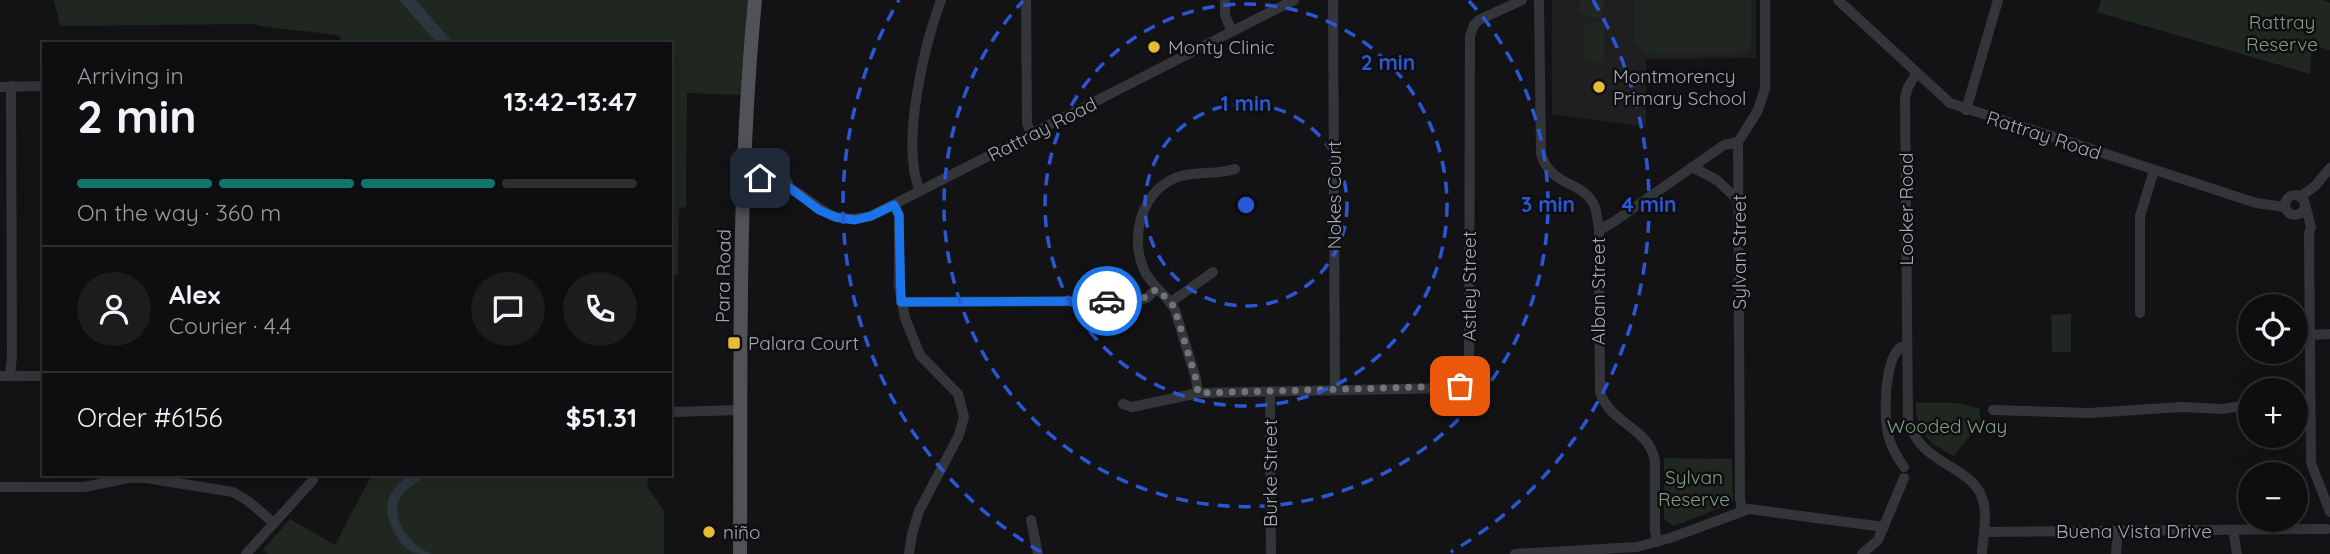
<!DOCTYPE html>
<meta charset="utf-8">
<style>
:root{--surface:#0e0e10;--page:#1c1c1e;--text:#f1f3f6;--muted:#9b9c9f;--line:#2e2e30;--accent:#0f766e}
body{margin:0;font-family:Quicksand,sans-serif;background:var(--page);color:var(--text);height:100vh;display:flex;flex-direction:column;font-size:26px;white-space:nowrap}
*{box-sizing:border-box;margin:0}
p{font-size:23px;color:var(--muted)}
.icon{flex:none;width:38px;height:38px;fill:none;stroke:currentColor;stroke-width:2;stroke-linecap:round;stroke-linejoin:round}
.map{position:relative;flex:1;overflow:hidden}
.panel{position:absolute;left:42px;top:42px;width:630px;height:434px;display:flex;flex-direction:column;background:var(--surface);border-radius:0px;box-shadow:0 7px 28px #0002,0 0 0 2px var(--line)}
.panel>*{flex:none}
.fabs{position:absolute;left:2238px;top:294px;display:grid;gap:14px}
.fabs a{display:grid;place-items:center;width:70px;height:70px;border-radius:50%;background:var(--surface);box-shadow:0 7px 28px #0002,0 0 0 2px var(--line);font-size:35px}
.pin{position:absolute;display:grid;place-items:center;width:60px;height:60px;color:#fff;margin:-30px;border-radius:14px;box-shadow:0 4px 10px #0006}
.courier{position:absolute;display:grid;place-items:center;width:70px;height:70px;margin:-35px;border:5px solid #1a73e8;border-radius:50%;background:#fff;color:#222;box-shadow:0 2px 9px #0007}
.head em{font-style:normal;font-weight:700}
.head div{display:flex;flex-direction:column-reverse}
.head{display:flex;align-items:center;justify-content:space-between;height:119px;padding:0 35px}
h1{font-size:46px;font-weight:700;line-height:52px}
.bar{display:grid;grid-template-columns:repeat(4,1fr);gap:10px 7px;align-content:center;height:84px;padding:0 35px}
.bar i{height:9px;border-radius:5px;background:var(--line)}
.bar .active{background:var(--accent)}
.bar p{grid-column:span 4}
.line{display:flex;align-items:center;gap:18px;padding:0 35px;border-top:2px solid var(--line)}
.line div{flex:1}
.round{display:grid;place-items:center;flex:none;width:74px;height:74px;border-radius:37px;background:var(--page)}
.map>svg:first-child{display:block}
.built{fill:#1f1f22}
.green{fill:#202721}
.water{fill:#2d353d}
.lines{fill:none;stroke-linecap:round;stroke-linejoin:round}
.minor{stroke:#343539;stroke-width:10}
.major{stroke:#505258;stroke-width:14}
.done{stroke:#72747c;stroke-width:7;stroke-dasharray:0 12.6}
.route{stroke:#1a73e8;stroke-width:9}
.ring{fill:none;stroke:#2b57d4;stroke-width:3.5;stroke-dasharray:12 9}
.poi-dot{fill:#e7bb38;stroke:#0e0e10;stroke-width:2.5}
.labels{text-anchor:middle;stroke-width:5;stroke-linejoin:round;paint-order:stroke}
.park-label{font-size:19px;fill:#7d9e82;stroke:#0e0e10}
.poi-label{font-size:19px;fill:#a5a9b4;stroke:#0e0e10;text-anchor:start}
.street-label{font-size:19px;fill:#a5a9b4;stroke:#0e0e10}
.centre{fill:#2b57d4;stroke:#0e0e10;stroke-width:3.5}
.ring-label{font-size:21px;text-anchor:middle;font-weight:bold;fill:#2b57d4;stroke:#0e0e10;stroke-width:5;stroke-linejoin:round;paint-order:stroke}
</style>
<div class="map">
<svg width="2330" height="554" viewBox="0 0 2330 554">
<rect width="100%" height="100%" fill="#131315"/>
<polygon class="built" points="1552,0 1756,0 1756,58 1646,59 1646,127 1552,114"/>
<g class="green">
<path d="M 54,0 L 748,0 L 740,95 L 687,93 L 686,207 L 679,208 L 678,275 L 670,275 L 670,44 L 341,44 L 340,36 C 311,30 281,31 252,24 L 60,26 Z"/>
<polygon points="1580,0 1605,0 1602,17 1594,18 1580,13"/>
<polygon points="1635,0 1751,0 1751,47 1744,53 1645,54 1635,42"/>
<polygon points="2101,0 2322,0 2330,3 2330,50 2312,45 2310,74 2097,12"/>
<polygon points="1584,23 1604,23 1604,62 1585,63"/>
<polygon points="2071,314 2071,352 2052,352 2051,315"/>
<path d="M 1916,403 L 1958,403 L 1979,408 L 1981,421 L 1954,456 C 1928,443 1916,433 1916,403 Z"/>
<polygon points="1664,458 1732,459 1733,500 1727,505 1674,526 1664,519"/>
<polygon points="372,474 650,474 647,486 664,511 664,554 268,554 263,550 290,519 335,545"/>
</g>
<g class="water">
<polygon points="399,0 416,0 454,44 438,44"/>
<path d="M 409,474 L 427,474 C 420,481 406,488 401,496 C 388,520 411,545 431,554 C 426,554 419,554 414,553 C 399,548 383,516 388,501 C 390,490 402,481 409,474 Z"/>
</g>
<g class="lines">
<g class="minor">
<polyline points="1026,0 1027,123 1031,134"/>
<polyline points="1225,0 1225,15 1232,32"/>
<polyline points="1333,0 1335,390"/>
<path d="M 1539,0 L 1541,154 C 1552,189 1583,179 1595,207 C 1597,214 1598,222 1599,230 L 1600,392 C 1610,424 1649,427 1655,461 L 1655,530 L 1657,542"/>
<polyline points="1838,0 1950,103 2256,203 2285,207"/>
<path d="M 1916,74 L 1908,87 L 1905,98 L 1908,419 C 1919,468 1978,464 1984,505 C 1987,521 1983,538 1982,554"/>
<polyline points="0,87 44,86"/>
<polyline points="1966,110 1998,0"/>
<polyline points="1692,167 1717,180 1739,201"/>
<path d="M 744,173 C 760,178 776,180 791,189 C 824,207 827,226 871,216 L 1294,0"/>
<path d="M 744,173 C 765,161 781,164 790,188"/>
<path d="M 920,191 C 900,146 924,46 941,0"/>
<circle cx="2295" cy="205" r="10"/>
<polyline points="2300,197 2315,186 2330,168"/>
<polyline points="2305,204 2311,227 2309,233 2311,463 2330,512"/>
<polyline points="894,205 899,215 899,286 905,318 920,355 958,394 964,417 959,435 919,511 912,534 909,554"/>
<polyline points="1599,230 1612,223 1724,145 1738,142"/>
<polyline points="901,302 1136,301 1147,298 1156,289"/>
<polyline points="1171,302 1213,272"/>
<polyline points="2140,313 2140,216 2154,170"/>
<polyline points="2311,335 2330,334"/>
<polyline points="0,376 44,376"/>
<polyline points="10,376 12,356 11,86"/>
<polyline points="1270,392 1271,554"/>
<path d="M 1198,393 L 1196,379 L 1175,310 C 1167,295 1153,287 1145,272 C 1128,238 1142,187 1181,176 C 1199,171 1217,175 1235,169"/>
<polyline points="2296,403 2310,403"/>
<polyline points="1123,404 1132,407 1198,393 1455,388 1464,383 1469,375 1470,36 1474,25 1479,20 1522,0"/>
<polyline points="1993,410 2089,413 2182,407 2221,409 2250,405"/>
<polyline points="670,412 740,410"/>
<path d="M 1904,467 C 1897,457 1892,449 1889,438 C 1883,418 1884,359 1901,347 L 1907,347"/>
<polyline points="0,487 84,487 128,478 146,478 233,492 248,501 274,523"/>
<polyline points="1742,511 1740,499 1738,142 1757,112 1765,89 1765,0"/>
<polyline points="1031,520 1038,554"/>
<polyline points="2233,530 2237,554"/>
<polyline points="1984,532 2327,529"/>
<polyline points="246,554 313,480"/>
<polyline points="1515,554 1637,547 1670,538 1749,509 1884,527"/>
<polyline points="1862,554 1878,540 1904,478"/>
<polyline points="2116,554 2118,531"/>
</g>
<path class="major" d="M 740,554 C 741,370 737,184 755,0"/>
</g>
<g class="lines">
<path class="done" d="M 1107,301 C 1127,301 1141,304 1156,289 L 1171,302 L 1175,310 L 1196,379 L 1198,393 L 1460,386"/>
<polyline class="route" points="760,178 774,180 790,188 819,210 835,217 855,220 871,216 894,205 899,215 901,302 1107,301"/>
</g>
<g class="ring">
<circle cx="1246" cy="205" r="101"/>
<circle cx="1246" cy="205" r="201"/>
<path d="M1469 1A302 302 0 1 1 1023 1"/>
<path d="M1041 552A403 403 0 0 1 899 0M1593 0A403 403 0 0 1 1451 552"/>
</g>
<g class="poi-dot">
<circle cx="1154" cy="47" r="7"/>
<circle cx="1599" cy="87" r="7"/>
<rect x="727" y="336" width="14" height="14" rx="3.5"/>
<circle cx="709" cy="532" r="7"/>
</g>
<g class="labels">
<g class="park-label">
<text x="2282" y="29">Rattray<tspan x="2282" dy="22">Reserve</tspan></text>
<text x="1947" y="433">Wooded Way</text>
<text x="1694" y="484">Sylvan<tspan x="1694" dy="22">Reserve</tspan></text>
</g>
<g class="poi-label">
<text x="1168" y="54">Monty Clinic</text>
<text x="1613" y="83">Montmorency<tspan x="1613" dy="22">Primary School</tspan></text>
<text x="748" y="350">Palara Court</text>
<text x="723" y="539">niño</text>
</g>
<g class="street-label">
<text transform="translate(1042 129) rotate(-27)" y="7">Rattray Road</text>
<text transform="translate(2044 135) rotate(18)" y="7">Rattray Road</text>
<text transform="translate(1334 195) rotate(-90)" y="7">Nokes Court</text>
<text transform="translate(1906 209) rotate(-90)" y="7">Looker Road</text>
<text transform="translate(1739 252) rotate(-90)" y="7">Sylvan Street</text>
<text transform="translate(723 276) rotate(-89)" y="7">Para Road</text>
<text transform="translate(1469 286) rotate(-90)" y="7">Astley Street</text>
<text transform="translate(1598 291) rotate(-90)" y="7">Alban Street</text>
<text transform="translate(1270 473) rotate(-90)" y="7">Burke Street</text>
<text x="2134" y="538">Buena Vista Drive</text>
</g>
</g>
<circle cx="1246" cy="205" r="10" class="centre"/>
<g class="ring-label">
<text x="1388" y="70">2 min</text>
<text x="1246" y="111">1 min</text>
<text x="1548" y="212">3 min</text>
<text x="1649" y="212">4 min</text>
</g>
</svg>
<div class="fabs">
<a><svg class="icon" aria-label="locate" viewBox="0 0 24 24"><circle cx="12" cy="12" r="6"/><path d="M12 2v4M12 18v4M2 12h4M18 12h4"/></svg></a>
<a>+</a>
<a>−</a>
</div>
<div class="pin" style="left:1460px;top:386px;background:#ea580c"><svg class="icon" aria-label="bag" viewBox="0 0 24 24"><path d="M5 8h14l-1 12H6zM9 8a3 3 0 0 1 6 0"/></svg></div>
<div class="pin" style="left:760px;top:178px;background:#1f2937"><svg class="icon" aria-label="home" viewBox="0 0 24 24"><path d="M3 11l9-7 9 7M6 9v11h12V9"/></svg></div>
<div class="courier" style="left:1107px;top:301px"><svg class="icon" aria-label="car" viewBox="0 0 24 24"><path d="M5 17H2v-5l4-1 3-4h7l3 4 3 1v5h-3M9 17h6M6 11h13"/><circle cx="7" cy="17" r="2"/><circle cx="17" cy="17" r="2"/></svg></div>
<section class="panel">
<div class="head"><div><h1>2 min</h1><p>Arriving in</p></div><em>13:42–13:47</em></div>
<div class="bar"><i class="active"></i><i class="active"></i><i class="active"></i><i></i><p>On the way · 360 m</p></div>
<div class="line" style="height:126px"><a class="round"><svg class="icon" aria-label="person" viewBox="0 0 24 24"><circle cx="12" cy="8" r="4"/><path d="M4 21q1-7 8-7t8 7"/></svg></a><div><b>Alex</b><p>Courier · 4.4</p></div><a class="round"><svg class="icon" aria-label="chat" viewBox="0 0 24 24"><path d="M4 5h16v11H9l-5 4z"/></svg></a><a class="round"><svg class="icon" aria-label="phone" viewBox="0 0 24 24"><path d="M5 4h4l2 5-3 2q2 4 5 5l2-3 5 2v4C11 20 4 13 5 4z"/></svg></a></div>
<div class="line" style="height:91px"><div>Order #6156</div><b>$51.31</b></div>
</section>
</div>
